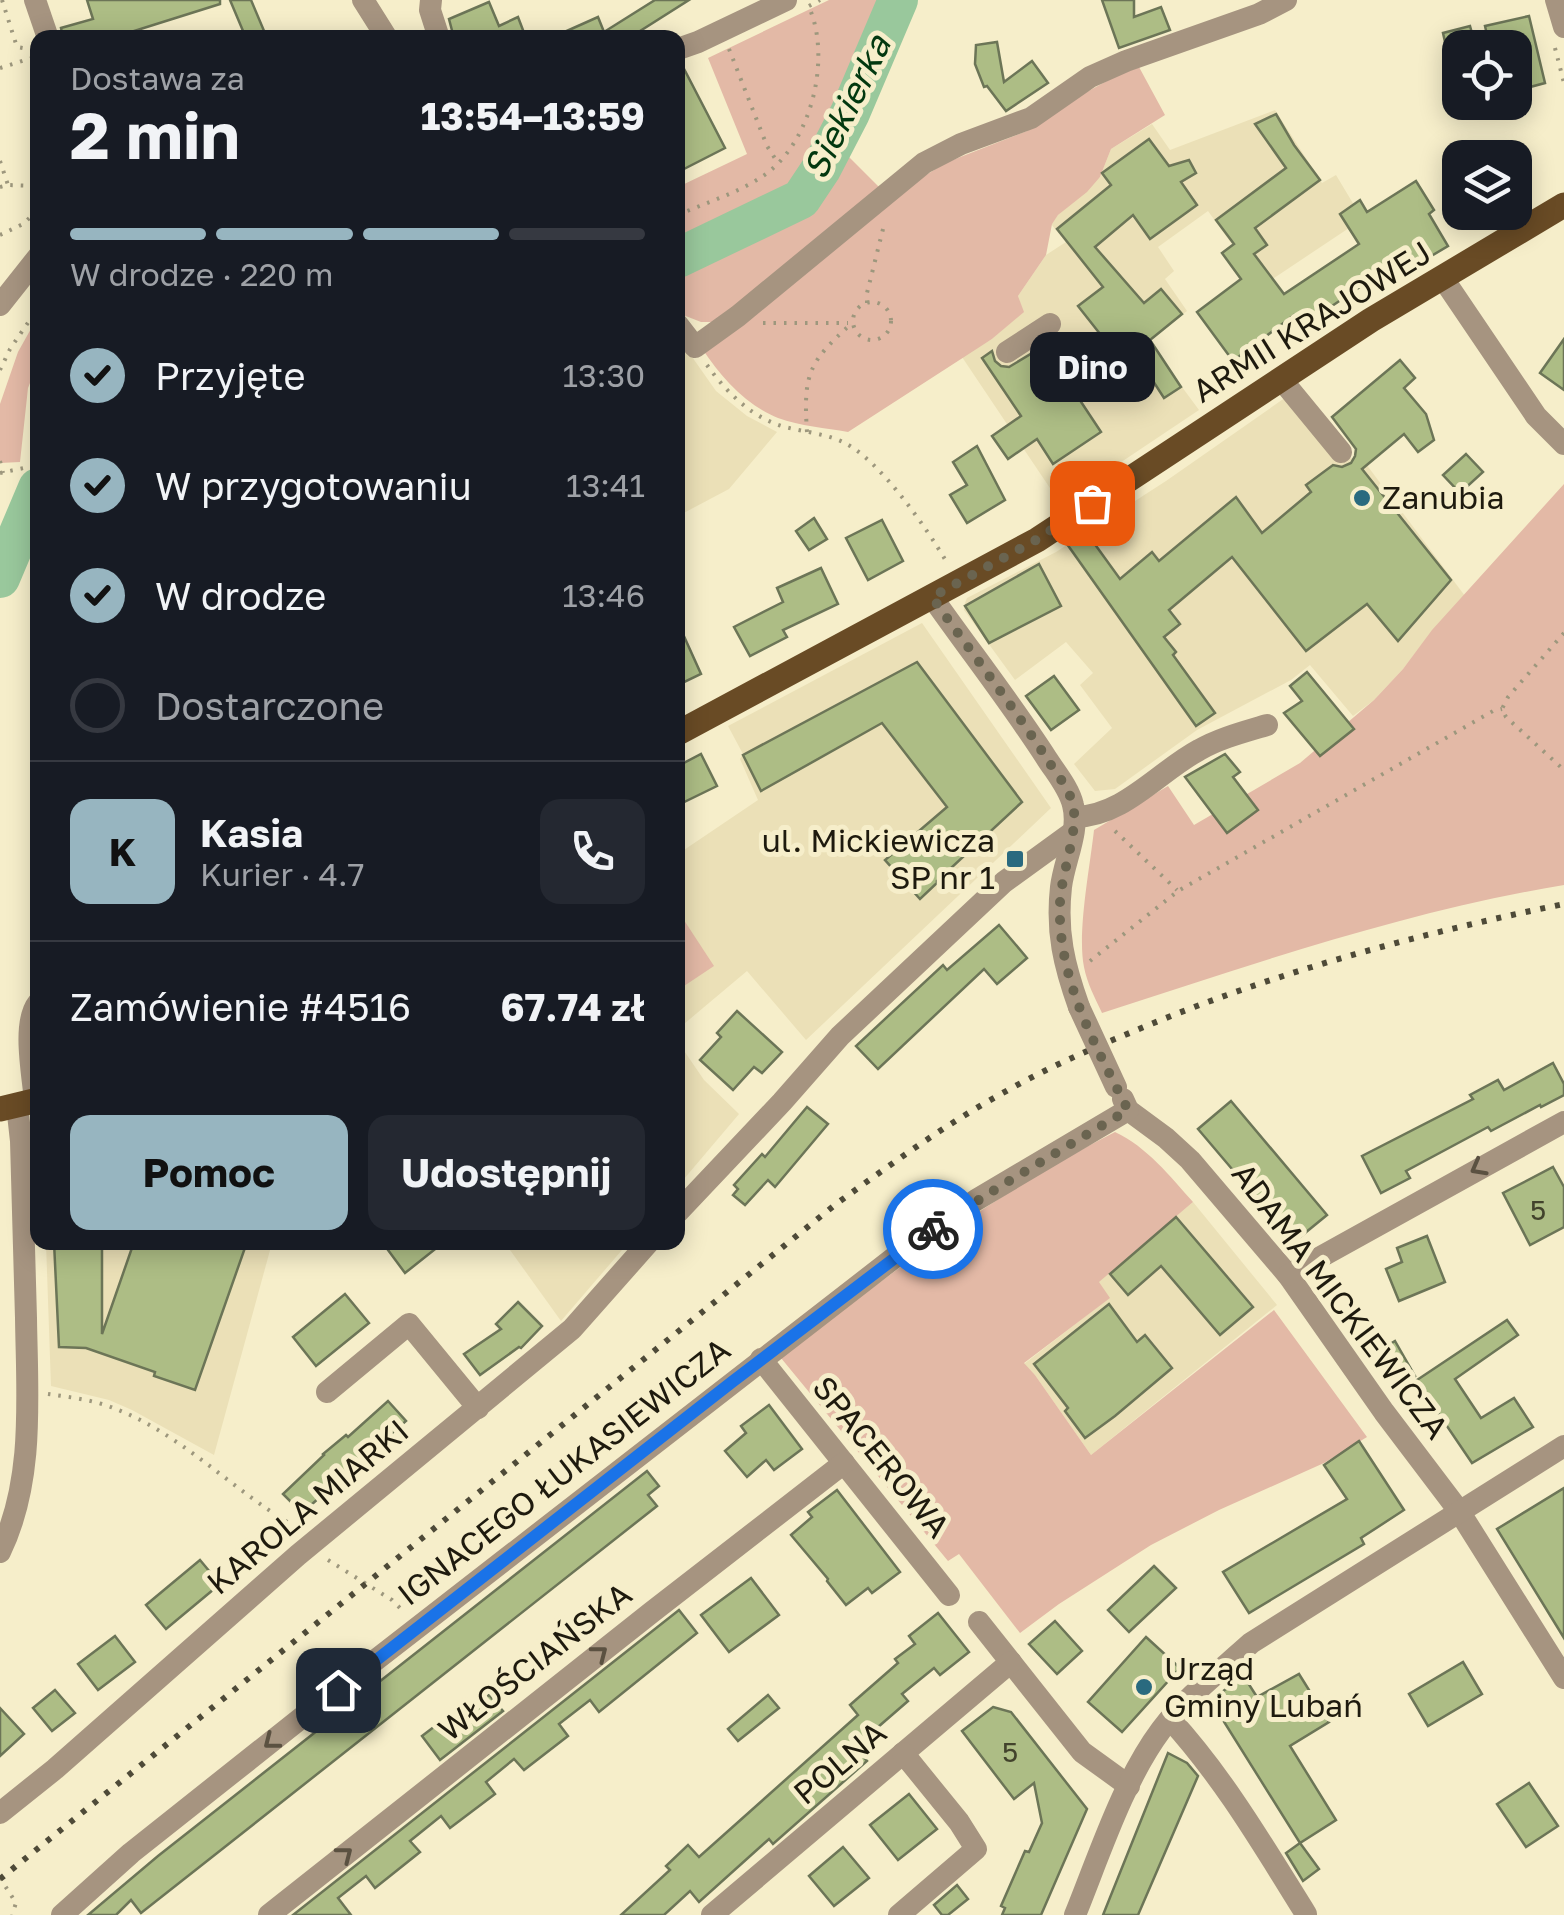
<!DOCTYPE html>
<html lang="pl">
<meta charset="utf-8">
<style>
:root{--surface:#171b24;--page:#242831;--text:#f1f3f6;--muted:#9ea1a6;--line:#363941;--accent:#97b5c0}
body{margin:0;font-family:"Golos Text",sans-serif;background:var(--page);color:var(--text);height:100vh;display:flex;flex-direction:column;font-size:38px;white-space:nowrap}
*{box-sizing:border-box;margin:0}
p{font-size:32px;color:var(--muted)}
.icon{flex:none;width:55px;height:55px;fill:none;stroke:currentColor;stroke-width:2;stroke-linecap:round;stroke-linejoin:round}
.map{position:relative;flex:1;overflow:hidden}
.details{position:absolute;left:30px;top:30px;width:655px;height:1220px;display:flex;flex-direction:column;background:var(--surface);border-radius:20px;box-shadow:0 5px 25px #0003}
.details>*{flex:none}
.buttons{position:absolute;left:1442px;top:30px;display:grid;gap:20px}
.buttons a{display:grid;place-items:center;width:90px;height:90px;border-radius:20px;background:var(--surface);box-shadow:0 5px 25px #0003;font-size:50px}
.pin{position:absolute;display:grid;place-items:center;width:85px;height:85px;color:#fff;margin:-42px;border-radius:20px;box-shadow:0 5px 15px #0006}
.courier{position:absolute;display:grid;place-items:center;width:100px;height:100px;margin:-50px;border:8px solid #1a73e8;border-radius:50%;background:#fff;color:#222;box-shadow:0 2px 12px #0007}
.bubble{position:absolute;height:70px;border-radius:20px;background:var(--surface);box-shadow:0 5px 25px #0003;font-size:32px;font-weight:700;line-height:70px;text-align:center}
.summary em{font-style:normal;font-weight:700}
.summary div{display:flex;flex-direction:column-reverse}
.summary{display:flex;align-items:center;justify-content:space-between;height:170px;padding:0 40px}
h1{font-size:65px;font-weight:700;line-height:75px}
.bar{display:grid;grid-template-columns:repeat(4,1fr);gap:15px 10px;align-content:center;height:120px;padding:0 40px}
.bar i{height:12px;border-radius:8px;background:var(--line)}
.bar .on{background:var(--accent)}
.bar p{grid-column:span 4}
.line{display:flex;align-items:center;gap:25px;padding:0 40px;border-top:2px solid var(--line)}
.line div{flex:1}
.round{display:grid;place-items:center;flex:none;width:105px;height:105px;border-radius:20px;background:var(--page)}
ol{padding:0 40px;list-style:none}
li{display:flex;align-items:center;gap:30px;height:110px}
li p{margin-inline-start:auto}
li .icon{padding:10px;border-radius:50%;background:var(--accent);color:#111;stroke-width:4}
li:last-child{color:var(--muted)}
li i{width:55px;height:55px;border:5px solid var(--line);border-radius:50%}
.button{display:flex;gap:20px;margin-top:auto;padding:20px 40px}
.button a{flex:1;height:115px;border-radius:20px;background:var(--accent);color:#111;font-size:40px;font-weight:700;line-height:115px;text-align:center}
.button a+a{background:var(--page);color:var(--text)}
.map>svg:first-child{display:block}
.built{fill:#ebe0b7}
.green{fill:#e3b9a6}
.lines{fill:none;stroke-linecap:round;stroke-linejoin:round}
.river{stroke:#99c89c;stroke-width:40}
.building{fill:#adbd85;stroke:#6c7557;stroke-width:2.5}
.path{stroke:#9d977d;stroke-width:4;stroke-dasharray:2.5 8;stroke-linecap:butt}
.minor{stroke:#a69480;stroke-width:22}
.major{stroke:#694b25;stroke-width:25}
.rail{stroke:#4e4a38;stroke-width:6;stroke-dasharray:5 10;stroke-linecap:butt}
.minor-bridge{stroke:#a69480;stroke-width:22}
.oneway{stroke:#5b5141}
.done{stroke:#6a6450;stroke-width:10;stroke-dasharray:0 18}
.route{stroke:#1a73e8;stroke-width:12}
.poi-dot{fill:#2a6a7f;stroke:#f6eeca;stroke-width:4}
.labels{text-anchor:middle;stroke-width:10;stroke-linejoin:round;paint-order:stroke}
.number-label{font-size:28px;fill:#42432c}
.street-label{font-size:32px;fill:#1e1a0e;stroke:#f6eeca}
.poi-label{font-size:32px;fill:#1e1a0e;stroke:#f6eeca;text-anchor:start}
.water-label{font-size:35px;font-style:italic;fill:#02380f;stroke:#f6eeca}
</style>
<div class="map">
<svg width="1564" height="1915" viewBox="0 0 1564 1915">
<rect width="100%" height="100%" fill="#f6eeca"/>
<g class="built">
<polygon points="1275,110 1322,183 1336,175 1354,205 1340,213 1349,228 1262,286 1208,211 1158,247 1174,271 1165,279 1187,311 1148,341 1199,410 1060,503 962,357 992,339 1023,312 1018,296 1046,255 1066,242 1051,224 1058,215 1100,177 1111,149 1152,124 1170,150"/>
<polygon points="678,337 716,391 747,416 777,432 729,489 678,516"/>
<polygon points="1289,395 1337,456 1363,460 1465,596 1432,631 1403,669 1374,700 1353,716 1310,665 1291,680 1197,730 1115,789 1095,791 1074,764 1112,728 1080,685 1093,673 1066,642 1015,680 964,610 965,603 967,598 1056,552 1166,481"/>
<polygon points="922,623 1051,808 806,1040 747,971 678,1029 678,854 758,800 740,759 743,754 728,726"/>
<polygon points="678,1042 704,1080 739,1114 678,1186"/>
<polygon points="1193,1202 1277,1305 1091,1455 1035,1375 1024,1364 1109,1298 1098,1282"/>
<polygon points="46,1243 272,1243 214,1455 132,1410 109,1400 51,1386"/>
<polygon points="505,1243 628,1243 561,1321"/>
</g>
<g class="green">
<polygon points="829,0 885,0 836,122 815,164 801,184 774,205 738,218 678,249 678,187 747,154 708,58"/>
<path d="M 1139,67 L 1165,115 L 1111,149 L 1100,177 L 1087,192 L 1058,215 L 1052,224 L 1046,255 L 1018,296 L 1024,312 L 992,339 L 848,432 C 826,428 800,426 778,418 C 747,406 721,377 703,350 L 901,191 L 945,163 L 1027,131 L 1065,104 L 1114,77 Z"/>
<polygon points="845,153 879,187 767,284 713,322 701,322 678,313 678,268 795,214 819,193"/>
<polygon points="37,318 37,365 28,388 20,462 0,463 0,404 18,352"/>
<path d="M 1564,484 L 1564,885 C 1406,911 1254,964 1102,1013 C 1095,998 1087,983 1084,967 C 1077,933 1090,867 1094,830 L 1168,786 L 1194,825 L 1300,763 L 1374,700 L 1403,669 L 1432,630 Z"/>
<polygon points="678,911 714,966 678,990"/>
<path d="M 1115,1132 C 1147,1147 1170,1176 1193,1202 L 1099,1282 L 1110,1298 L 1024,1363 L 1035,1375 L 1091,1455 L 1274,1310 L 1367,1437 L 1324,1463 L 1219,1510 L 1151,1545 L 1059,1604 L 1020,1633 L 959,1554 L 948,1561 L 781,1358 C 888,1275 994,1193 1115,1132 Z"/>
</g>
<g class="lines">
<g class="river">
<polyline points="678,258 801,199 821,169 850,113 898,0"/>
<polyline points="0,578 38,488"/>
</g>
</g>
<g class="building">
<polygon points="87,0 220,0 220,4 112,38 63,38 61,28 93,19"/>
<polygon points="230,0 251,0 267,38 246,38"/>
<polygon points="655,0 689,0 629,38 551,38 598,17 604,32"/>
<polygon points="1102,0 1134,0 1134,17 1161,7 1170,30 1119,48"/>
<polygon points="489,2 499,26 518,17 526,38 454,38 449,19"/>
<polygon points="1529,16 1545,83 1515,91 1515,48 1490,48 1485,26"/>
<polygon points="1470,26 1475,44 1447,51 1443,33"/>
<polygon points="997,42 1004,82 1032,61 1048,83 1006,111 987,86 984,87 975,64 976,45"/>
<polygon points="681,63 725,148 678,172 678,64"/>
<polygon points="1276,114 1294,145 1320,180 1255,228 1267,245 1254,254 1284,294 1359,244 1340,214 1360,200 1367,212 1416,181 1434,210 1429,214 1448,246 1391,280 1385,270 1301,327 1294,315 1233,361 1197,312 1241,279 1222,253 1234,244 1216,220 1286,168 1255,124"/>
<polygon points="1149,139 1169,166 1189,160 1196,173 1181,182 1197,205 1150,239 1133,215 1095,247 1144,303 1161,289 1182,314 1150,340 1181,387 1164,398 1135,353 1123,363 1078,306 1103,287 1057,229 1111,185 1102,173"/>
<polygon points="1564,339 1564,390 1540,373"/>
<polygon points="1044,346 1101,432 1053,464 1037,439 1008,459 992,436 1021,416 982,358 992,351 995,361 1001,366 1009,367"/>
<polygon points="1400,360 1415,378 1404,388 1426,414 1434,440 1418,452 1404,434 1362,469 1451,580 1398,641 1367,604 1306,651 1232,557 1169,610 1180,624 1164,637 1176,652 1173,655 1215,713 1196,726 1067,544 1086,532 1120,579 1152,552 1159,561 1236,497 1262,533 1311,492 1306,485 1333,465 1342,467 1351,463 1355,456 1356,449 1332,417"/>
<polygon points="977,446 1005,500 967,523 950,495 967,485 953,462"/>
<polygon points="1466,454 1483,472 1460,493 1443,475"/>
<polygon points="814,518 827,539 809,550 796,531"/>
<polygon points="882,520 903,561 868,580 846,538"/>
<polygon points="1039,564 1061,606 989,643 965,606"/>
<polygon points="821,568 838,604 783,630 787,637 750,656 734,627 783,602 777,588"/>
<polygon points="678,623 701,674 678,685"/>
<polygon points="917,662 1022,802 937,881 938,882 920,899 885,860 947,807 882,723 761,791 743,755"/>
<polygon points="1307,672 1354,729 1320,756 1284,713 1302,701 1290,686"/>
<polygon points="1054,676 1079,710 1051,730 1026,696"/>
<polygon points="701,754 717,786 678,805 678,766"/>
<polygon points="1225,754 1240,772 1233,777 1258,810 1227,833 1185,777"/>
<polygon points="999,925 1027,958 997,984 984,969 878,1069 856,1046 943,965 947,970"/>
<polygon points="737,1011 782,1052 762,1073 754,1067 733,1090 700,1060 721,1037 717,1033"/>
<polygon points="1553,1063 1564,1084 1564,1095 1541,1107 1540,1105 1491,1131 1488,1127 1406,1171 1410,1178 1381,1193 1362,1156 1473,1099 1470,1095 1498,1080 1504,1090"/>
<polygon points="1231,1101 1327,1215 1294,1242 1198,1129"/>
<polygon points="807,1107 828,1124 775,1187 768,1180 745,1205 733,1195 738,1189 734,1185 762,1154 765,1157"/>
<polygon points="1553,1167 1564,1187 1564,1227 1530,1245 1503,1193"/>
<polygon points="1176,1217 1253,1307 1220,1335 1161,1266 1128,1295 1110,1274"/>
<polygon points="1427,1236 1445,1282 1399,1301 1386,1269 1402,1262 1397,1248"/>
<polygon points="54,1242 102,1242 102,1334 134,1242 247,1242 195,1390 154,1376 155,1372 86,1348 59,1347"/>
<polygon points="398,1242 444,1242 405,1273 388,1250"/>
<polygon points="345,1294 369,1323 316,1366 293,1337"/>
<polygon points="518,1302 542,1326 521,1348 519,1347 480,1375 464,1354 501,1329 496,1324"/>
<polygon points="1109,1304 1137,1342 1145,1335 1172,1368 1115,1416 1085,1438 1065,1411 1068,1408 1034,1364"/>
<polygon points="1507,1320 1518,1335 1455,1379 1481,1418 1514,1398 1533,1427 1472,1463 1428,1398 1426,1399 1414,1382"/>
<polygon points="1395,1341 1415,1376 1400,1385 1379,1351"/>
<polygon points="388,1401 406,1421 302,1513 283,1494 324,1455 323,1454 346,1435 348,1437"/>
<polygon points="769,1405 802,1449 774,1470 766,1460 747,1477 725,1451 746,1433 741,1426"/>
<polygon points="1359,1441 1404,1510 1361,1538 1364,1544 1249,1613 1223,1572 1347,1499 1324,1465"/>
<polygon points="647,1471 659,1486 648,1495 657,1506 141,1913 131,1900 116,1915 88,1915 158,1856"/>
<polygon points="1564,1488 1564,1638 1497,1529"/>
<polygon points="837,1490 900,1572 872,1593 868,1588 846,1605 827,1581 828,1579 791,1535 812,1517 808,1512"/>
<polygon points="200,1560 220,1584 166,1629 146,1605"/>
<polygon points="1154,1566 1176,1588 1129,1632 1108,1610"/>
<polygon points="751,1578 779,1615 729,1652 701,1615"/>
<polygon points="679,1610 697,1633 599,1712 590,1700 559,1724 568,1736 524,1770 514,1759 486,1782 495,1794 450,1828 441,1816 410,1841 420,1852 375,1888 366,1876 338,1898 351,1915 293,1915"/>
<polygon points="938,1613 969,1652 940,1675 934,1668 902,1694 908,1701 855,1747 867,1761 773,1844 769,1839 699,1902 690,1891 664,1915 621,1915 670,1870 666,1866 688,1845 699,1857 858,1715 850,1705 898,1663 895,1659 915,1644 909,1636"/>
<polygon points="1055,1621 1082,1651 1057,1674 1029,1644"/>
<polygon points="115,1636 135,1662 98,1690 78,1664"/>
<polygon points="1146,1637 1180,1668 1122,1732 1088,1702"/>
<polygon points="1463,1662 1482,1694 1428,1726 1409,1694"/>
<polygon points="1299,1674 1329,1722 1290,1746 1336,1820 1300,1843 1211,1701 1243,1675 1257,1697"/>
<polygon points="55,1690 75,1713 52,1731 33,1708"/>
<polygon points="489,1695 503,1711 440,1760 422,1736 439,1723 445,1732"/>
<polygon points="768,1695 779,1708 738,1741 728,1729"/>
<polygon points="993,1707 1011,1712 1087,1809 1041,1915 1002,1915 1005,1908 1001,1906 1025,1851 1029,1852 1042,1823 1034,1783 1014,1799 962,1731"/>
<polygon points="0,1708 24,1734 0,1756"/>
<polygon points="1168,1753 1187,1763 1198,1776 1138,1915 1103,1915"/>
<polygon points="1529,1783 1558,1826 1526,1847 1497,1804"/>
<polygon points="909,1794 937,1829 898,1860 870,1825"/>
<polygon points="1300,1843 1319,1869 1303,1881 1286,1853"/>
<polygon points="843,1847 869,1878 834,1906 809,1876"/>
<polygon points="957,1885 968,1899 948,1915 942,1915 934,1905"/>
</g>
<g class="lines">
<g class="path">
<polyline points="2,0 17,47 28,49"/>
<polyline points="809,6 820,0"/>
<polyline points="1555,48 1564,83"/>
<polyline points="729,49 767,146 778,163"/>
<polyline points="34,55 38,66"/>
<polyline points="0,68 35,57"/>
<polyline points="0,161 8,185"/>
<polyline points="0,187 8,185 38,186"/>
<path d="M 678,215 C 705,203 738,193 763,176 C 811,144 832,59 809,7"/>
<polyline points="0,235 23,224 38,210"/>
<circle cx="872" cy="321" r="19"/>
<polyline points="867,303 867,293 884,225"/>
<polyline points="763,323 848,323"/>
<path d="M 707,365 C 726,392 752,418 785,427 C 805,432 827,434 845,443 C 880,461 926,527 946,561"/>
<polyline points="0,370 10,349 38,308"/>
<path d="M 807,432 C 803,373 809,362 852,323"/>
<polyline points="0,461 3,473"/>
<polyline points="0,473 38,465"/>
<polyline points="1564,633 1508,697 1502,709 1506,717 1564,770"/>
<polyline points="1115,831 1177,890"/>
<polyline points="1090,961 1178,891 1493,711 1502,709"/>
<path d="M 48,1394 C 69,1397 95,1400 116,1409 C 183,1435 234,1492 296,1527"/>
<polyline points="328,1560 392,1600 403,1611"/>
<polyline points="0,1878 16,1903 12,1915"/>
</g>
<g class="minor">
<polyline points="35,0 48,38"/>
<polyline points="363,0 387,38"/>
<polyline points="431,0 430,10 439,38"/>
<polyline points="1556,0 1564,27"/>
<polyline points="678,49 698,42 786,0"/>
<polyline points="1442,277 1536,416 1564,444"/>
<polyline points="0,305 38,257"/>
<polyline points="678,325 695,347 738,316 924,163 961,144 1031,118 1090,77 1126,61 1259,14 1286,0"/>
<polyline points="1007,352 1050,324"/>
<polyline points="1281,379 1341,452"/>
<path d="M 932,597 C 970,651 1011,703 1047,759 C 1056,773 1069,788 1073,805 C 1080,831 1064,861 1061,887 C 1056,932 1064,965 1079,1007"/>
<path d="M 1075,817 C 1124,816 1158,772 1199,750 C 1220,738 1244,732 1267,725"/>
<polyline points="1123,1099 1128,1110 1166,1138 1190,1160 1288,1275 1384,1412 1459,1511 1564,1678"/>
<path d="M 35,1101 C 33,1076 22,1023 38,1003"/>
<polyline points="678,1212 782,1102 840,1036 1004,882 1073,832"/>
<polyline points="1288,1275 1564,1122"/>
<polyline points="761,1359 949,1595"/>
<polyline points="327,1392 409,1324 478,1408"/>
<path d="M 0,1552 C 35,1480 27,1395 26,1318 C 24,1259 23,1200 21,1141 L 17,1105"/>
<polyline points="979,1622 1082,1752 1129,1786"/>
<path d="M 1170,1719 C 1224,1778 1264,1847 1306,1914"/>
<polyline points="0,1813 55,1769 298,1555 572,1329 649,1242"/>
<polyline points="62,1915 131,1853 310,1711 913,1243 976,1200 1128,1110"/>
<polyline points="269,1915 652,1612 844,1463"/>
<polyline points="712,1915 1011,1662"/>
<polyline points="899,1915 976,1849 959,1822 903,1753"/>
<path d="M 1075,1915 C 1099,1856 1123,1781 1161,1730 C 1186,1697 1220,1671 1251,1643 L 1564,1446"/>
</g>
<g class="major">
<polyline points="678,733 1037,540 1371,320 1564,205"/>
<polyline points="0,1109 38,1100"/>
</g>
<path class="rail" d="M 0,1879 L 836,1204 C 890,1165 943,1126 1001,1094 C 1043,1070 1088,1050 1132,1032 C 1271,973 1417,934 1564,904"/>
<polyline class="minor-bridge" points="1079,1007 1116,1087"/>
</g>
<defs><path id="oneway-chevron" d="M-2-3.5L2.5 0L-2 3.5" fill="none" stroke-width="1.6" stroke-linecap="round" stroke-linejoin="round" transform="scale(2.5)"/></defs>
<g class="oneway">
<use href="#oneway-chevron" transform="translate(1478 1168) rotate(151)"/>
<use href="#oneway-chevron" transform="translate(600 1653) rotate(-38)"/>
<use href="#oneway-chevron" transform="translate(271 1742) rotate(142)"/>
<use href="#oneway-chevron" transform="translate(345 1854) rotate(-38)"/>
</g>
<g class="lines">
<path class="done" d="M 933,1229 L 1004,1184 L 1128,1110 C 1095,1045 1057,978 1060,903 C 1061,874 1079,831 1073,805 C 1069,788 1056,773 1047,759 C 1011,703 970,651 932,597 L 1036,540 L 1092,503"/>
<polyline class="route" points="338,1690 732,1382 933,1229"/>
</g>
<g class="poi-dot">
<circle cx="1362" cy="498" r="10"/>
<rect x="1005" y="849" width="20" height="20" rx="5"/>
<circle cx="1144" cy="1687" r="10"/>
</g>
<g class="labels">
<g class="number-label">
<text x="1538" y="1220">5</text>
<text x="1010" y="1762">5</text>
</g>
<g class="street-label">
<text transform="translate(1312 322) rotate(-32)" y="11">ARMII KRAJOWEJ</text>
<text transform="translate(1340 1301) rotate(53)" y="11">ADAMA MICKIEWICZA</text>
<text transform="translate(881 1457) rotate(51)" y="11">SPACEROWA</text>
<text transform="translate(564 1472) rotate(-38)" y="11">IGNACEGO ŁUKASIEWICZA</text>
<text transform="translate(308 1507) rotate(-40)" y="11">KAROLA MIARKI</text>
<text transform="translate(535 1662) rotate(-38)" y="11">WŁOŚCIAŃSKA</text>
<text transform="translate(840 1763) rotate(-40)" y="11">POLNA</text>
</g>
<g class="poi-label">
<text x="1382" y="509">Zanubia</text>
<text x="995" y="852" text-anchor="end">ul. Mickiewicza<tspan x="995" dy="37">SP nr 1</tspan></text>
<text x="1164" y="1680">Urząd<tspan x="1164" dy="37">Gminy Lubań</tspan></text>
</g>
<g class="water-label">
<text transform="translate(847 107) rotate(-64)" y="12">Siekierka</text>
</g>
</g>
</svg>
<div class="buttons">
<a><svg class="icon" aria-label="locate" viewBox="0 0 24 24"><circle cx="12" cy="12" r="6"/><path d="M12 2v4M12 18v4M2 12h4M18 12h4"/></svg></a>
<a><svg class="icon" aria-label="layers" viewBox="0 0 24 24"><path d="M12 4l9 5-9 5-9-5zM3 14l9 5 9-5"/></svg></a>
</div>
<div class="pin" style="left:1092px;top:503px;background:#ea580c"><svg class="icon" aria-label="bag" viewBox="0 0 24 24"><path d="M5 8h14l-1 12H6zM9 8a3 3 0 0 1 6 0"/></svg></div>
<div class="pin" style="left:338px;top:1690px;background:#1f2937"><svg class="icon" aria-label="home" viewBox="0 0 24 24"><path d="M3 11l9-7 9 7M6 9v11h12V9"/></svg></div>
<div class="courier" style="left:933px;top:1229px"><svg class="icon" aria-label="bike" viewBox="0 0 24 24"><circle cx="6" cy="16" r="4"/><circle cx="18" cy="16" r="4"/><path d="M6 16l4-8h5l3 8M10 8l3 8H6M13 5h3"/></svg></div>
<div class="bubble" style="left:1030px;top:332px;width:125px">Dino</div>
<section class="details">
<div class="summary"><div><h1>2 min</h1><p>Dostawa za</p></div><em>13:54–13:59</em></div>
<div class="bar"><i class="on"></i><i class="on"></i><i class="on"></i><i></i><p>W drodze · 220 m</p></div>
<ol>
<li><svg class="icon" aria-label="check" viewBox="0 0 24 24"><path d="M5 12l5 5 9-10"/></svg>Przyjęte<p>13:30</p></li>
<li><svg class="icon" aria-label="check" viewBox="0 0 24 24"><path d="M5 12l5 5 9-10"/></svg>W przygotowaniu<p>13:41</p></li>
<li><svg class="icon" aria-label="check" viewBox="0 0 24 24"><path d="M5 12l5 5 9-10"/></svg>W drodze<p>13:46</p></li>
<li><i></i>Dostarczone</li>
</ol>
<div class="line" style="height:180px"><b class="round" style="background:var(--accent);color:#111">K</b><div><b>Kasia</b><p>Kurier · 4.7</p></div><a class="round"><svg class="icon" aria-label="phone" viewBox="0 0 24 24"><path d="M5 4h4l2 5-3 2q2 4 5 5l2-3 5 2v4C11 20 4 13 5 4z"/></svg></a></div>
<div class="line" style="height:130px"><div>Zamówienie #4516</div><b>67.74 zł</b></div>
<div class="button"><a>Pomoc</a><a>Udostępnij</a></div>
</section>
</div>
